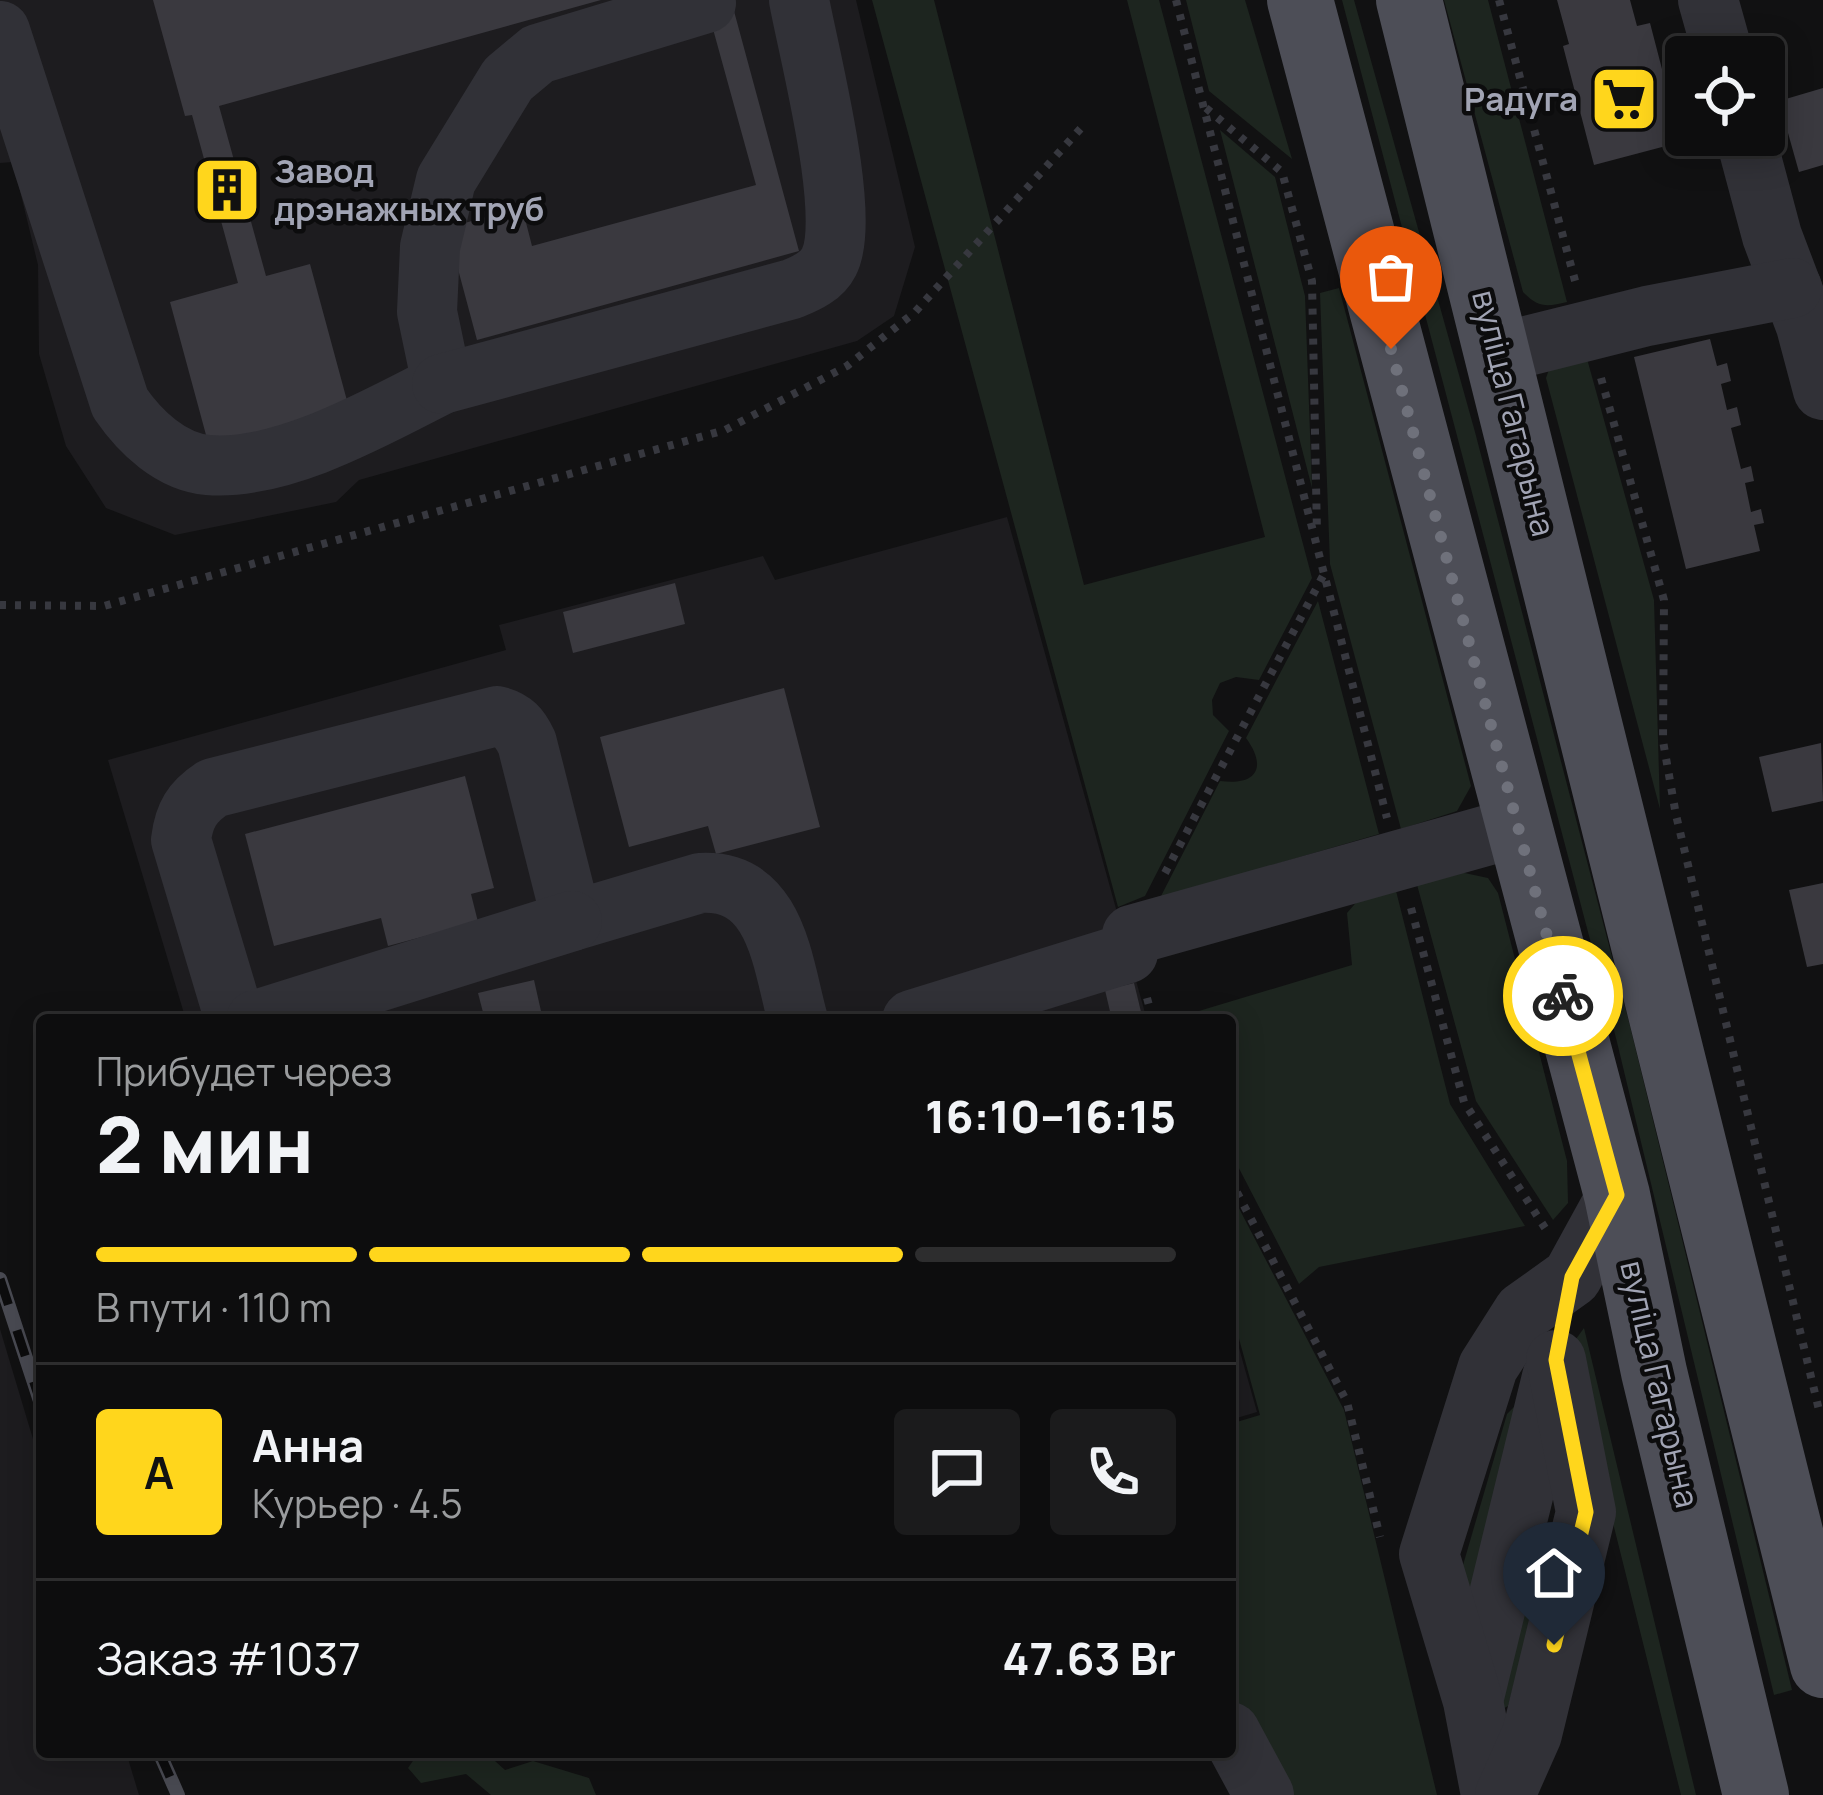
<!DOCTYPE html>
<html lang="ru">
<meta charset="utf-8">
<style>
:root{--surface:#0d0d0e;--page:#1b1b1c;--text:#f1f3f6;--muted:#9a9c9e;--line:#2d2d2e;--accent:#ffd61c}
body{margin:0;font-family:Manrope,sans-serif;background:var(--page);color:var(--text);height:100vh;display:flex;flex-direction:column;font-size:45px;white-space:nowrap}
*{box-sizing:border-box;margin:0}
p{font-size:39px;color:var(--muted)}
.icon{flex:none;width:66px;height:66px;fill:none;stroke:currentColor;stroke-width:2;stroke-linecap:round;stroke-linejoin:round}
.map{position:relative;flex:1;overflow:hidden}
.side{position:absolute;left:36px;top:1014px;width:1200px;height:744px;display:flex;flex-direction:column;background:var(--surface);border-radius:12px;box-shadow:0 6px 30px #0003,0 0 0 3px var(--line)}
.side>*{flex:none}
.tools{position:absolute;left:1665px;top:36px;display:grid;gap:24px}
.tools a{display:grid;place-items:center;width:120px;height:120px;border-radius:12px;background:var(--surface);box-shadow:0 6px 30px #0003,0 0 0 3px var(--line);font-size:60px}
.pin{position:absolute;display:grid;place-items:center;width:102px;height:102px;color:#fff;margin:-123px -51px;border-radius:50% 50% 50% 0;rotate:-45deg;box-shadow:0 0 12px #0007}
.pin .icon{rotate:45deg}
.courier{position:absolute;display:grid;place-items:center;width:120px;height:120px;margin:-60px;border:9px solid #ffd61c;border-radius:50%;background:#fff;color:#222;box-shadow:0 3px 15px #0007}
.head em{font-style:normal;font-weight:800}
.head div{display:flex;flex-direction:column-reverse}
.head{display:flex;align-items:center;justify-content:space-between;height:204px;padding:0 60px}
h1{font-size:78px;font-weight:800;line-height:90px}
.bar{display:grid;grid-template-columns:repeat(4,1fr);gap:18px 12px;align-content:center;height:144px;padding:0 60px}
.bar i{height:15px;border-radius:9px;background:var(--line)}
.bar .on{background:var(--accent)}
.bar p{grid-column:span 4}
.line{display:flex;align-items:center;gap:30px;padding:0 60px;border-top:3px solid var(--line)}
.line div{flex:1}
.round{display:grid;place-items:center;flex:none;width:126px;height:126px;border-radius:12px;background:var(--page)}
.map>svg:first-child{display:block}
.built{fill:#1d1c1f}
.green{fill:#1d251f}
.building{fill:#3a393f}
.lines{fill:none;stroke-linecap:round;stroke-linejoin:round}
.path{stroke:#37383f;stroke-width:8;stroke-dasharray:6 9;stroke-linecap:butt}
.minor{stroke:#313137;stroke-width:60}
.major{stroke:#4d4e57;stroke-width:66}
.rail-casing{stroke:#484951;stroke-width:14}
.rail{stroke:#0c0c0d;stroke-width:9;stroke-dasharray:27;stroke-linecap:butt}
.done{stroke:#6f717b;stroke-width:12;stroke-dasharray:0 21.6}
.route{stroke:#ffd61c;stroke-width:15}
.labels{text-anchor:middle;stroke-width:9;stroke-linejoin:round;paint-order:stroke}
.poi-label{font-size:33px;font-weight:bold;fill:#a1a4b4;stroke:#0c0c0d;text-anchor:end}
.street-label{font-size:33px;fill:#a1a4b4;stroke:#0c0c0d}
</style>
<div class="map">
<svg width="1823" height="1795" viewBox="0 0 1823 1795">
<rect width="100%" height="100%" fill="#111112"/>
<g class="built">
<polygon points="0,0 856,0 915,247 894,316 857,341 359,480 336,502 175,535 106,508 66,446 39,354 38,265 13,162 0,163"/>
<polygon points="1007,517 1147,1020 186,1020 108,760 506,650 499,625 763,556 775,580"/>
<polygon points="1230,1316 1257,1412 1230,1420"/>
<polygon points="0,1329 42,1469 42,1752 126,1752 139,1795 0,1795"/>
</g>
<g class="green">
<polygon points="872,0 934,0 1084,585 1265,537 1127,0 1159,0 1312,578 1259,680 1236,677 1220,683 1212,700 1213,715 1229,731 1145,896 1118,907"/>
<polygon points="1186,0 1245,0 1292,159 1209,91"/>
<polygon points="1342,0 1354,0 1475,432 1630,1026 1792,1690 1774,1695 1616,1038"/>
<path d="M 1444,0 L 1488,0 L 1567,302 C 1547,307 1538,308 1523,292 Z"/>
<polygon points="1220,130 1275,177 1305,296 1312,488"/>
<polygon points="1339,288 1471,786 1457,811 1401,829 1330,564 1320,293"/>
<polygon points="1584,348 1654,600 1660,809 1546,378 1552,361"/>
<path d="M 1318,601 L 1379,834 L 1160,898 L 1220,781 C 1256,786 1268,768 1246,738 Z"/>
<polygon points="1460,872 1488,878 1498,893 1567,1161 1568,1203 1553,1220 1476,1101 1416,881"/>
<polygon points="1394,883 1450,1104 1525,1226 1319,1267 1299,1284 1230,1151 1230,1020 1169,1020 1352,965 1347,913 1367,890"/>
<polygon points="1230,1191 1344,1410 1437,1795 1288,1795 1230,1697 1230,1424 1260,1415 1230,1306"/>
<polygon points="1584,1328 1696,1795 1681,1795 1573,1363 1576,1339"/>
<polygon points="1516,1405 1472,1590 1461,1572 1507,1414"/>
<polygon points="1540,1532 1553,1537 1508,1706 1501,1710"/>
<polygon points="419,1752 485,1752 505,1770 533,1761 589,1778 596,1795 491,1795 466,1774 421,1783 408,1768"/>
</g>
<g class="building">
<polygon points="153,0 601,0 219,106 266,276 310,264 349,408 209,446 170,302 238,283 192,115 185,116"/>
<polygon points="705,0 731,0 799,251 477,340 447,228 522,207 532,246 756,185"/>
<polygon points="1557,0 1630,0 1637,26 1650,23 1681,142 1594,165 1563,46 1569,44"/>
<polygon points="1823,88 1823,165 1799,172 1779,101"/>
<polygon points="1710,339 1717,366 1727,363 1731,381 1721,384 1727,410 1737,407 1741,425 1731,428 1741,469 1751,466 1754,481 1745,483 1751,512 1761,509 1764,523 1754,525 1760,551 1686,569 1634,357"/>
<polygon points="675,583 685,624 573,653 563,612"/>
<polygon points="784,688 820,827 716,854 708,826 629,847 600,737"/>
<polygon points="1821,743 1823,801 1772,812 1759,757"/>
<polygon points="465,776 494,888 471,894 478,922 388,946 381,918 274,946 245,834"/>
<polygon points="1823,883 1823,964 1807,967 1789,890"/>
<polygon points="534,980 543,1020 485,1020 478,993"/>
<polygon points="1134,983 1143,1020 1112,1020 1105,990"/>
</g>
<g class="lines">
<g class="path">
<polyline points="1176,0 1387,818"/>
<polyline points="1499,0 1577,288"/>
<polyline points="1206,108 1282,172 1312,281 1317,533"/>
<polyline points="1601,378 1664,600 1663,741 1676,815 1819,1410"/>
<polyline points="0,605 104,606 725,430 847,366 915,312 1082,127"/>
<polyline points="1165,873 1324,574"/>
<polyline points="1411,908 1464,1102 1545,1228"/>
<polyline points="1147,998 1153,1020"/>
<polyline points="1230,1179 1347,1402 1380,1537"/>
</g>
<g class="minor">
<polyline points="1708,0 1724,57"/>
<path d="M 0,31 L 120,403 C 140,432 171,462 208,465 C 283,471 377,417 442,384 L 427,312 L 430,247 L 446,180 L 508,79 L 538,54 L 706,3"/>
<polyline points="1745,135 1772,236 1806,326 1823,390"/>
<polyline points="1499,353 1647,316 1792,288"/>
<path d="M 442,384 L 792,289 C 807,283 822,276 829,262 C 852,217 809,54 799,0"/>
<path d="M 235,1020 L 181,840 C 184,815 192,802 213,788 L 497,716 C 513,720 520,728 527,743 L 572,921 L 700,883 C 777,879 782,963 798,1020"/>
<polyline points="256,1020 572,921"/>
<polyline points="912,1020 1128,953 1132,935 1517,827"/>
<polyline points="1474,1697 1552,1377"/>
<polyline points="1230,1732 1264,1795"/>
<polyline points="1491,1795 1473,1701 1429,1554 1488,1367 1523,1312 1572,1277 1617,1195"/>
<polyline points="1505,1795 1532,1734 1586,1512 1556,1360"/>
</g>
<g class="major">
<polyline points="1300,0 1617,1195 1654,1372 1756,1795"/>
<polyline points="1409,0 1823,1665"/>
</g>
<defs>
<g id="rail">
<polyline points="0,1279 42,1407"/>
<polyline points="159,1752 178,1795"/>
</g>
</defs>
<use href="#rail" class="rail-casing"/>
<use href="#rail" class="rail"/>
</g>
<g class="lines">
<polyline class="done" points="1391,349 1563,996"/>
<polyline class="route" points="1554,1645 1586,1512 1556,1360 1572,1277 1617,1195 1563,996"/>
</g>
<defs>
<symbol id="supermarket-square" viewBox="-11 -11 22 22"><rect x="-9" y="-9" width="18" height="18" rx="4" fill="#ffd61c" stroke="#0c0c0d"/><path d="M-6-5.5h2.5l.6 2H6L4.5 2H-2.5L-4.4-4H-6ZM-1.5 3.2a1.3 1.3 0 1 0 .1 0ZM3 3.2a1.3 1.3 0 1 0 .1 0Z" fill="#111"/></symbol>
<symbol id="building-square" viewBox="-11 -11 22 22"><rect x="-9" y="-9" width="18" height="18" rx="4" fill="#ffd61c" stroke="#0c0c0d"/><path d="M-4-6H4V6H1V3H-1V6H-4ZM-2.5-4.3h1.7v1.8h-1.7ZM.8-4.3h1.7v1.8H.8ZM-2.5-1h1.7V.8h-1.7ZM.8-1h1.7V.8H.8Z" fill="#111"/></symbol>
</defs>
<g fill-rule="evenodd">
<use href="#supermarket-square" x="1586" y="61" width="76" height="76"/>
<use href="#building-square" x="189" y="152" width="76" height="76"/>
</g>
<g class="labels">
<g class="poi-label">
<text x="1578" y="111">Радуга</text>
<text x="274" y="183" text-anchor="start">Завод<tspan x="274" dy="38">дрэнажных труб</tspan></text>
</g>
<g class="street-label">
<text transform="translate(1514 413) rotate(76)" y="12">вуліца Гагарына</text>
<text transform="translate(1660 1384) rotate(77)" y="12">вуліца Гагарына</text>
</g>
</g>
</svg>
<div class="tools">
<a><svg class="icon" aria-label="locate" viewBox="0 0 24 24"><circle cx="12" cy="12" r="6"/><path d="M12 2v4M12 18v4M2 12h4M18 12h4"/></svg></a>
</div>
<div class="pin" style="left:1391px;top:349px;background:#ea580c"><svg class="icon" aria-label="bag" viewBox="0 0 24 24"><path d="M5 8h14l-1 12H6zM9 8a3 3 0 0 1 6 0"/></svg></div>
<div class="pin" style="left:1554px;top:1645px;background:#1f2937"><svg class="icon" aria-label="home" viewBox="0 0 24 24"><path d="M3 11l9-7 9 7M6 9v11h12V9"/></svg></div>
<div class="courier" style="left:1563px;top:996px"><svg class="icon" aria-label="bike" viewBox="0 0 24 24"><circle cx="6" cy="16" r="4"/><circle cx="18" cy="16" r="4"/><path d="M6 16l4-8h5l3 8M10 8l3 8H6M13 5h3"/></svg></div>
<section class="side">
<div class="head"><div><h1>2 мин</h1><p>Прибудет через</p></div><em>16:10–16:15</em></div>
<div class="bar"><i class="on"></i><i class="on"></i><i class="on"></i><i></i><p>В пути · 110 m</p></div>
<div class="line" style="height:216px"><b class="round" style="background:var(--accent);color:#111">А</b><div><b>Анна</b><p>Курьер · 4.5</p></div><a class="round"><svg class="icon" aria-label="chat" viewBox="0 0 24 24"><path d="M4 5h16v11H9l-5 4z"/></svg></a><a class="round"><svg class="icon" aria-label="phone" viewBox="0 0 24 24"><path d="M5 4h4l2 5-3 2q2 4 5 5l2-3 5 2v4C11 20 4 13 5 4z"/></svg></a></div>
<div class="line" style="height:156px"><div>Заказ #1037</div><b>47.63 Br</b></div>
</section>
</div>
